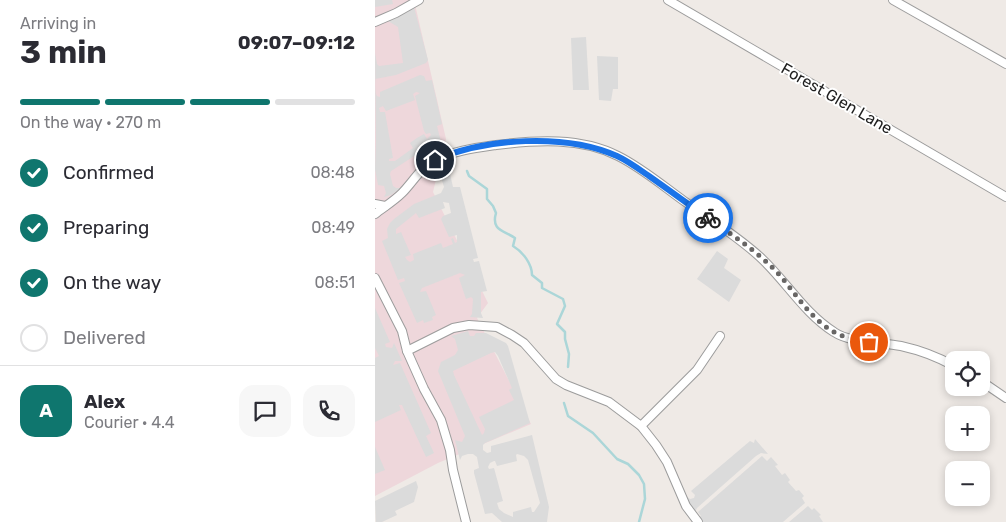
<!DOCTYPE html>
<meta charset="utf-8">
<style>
:root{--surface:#fff;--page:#f7f7f7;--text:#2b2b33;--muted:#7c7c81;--line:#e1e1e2;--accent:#0f766e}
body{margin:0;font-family:Rubik,sans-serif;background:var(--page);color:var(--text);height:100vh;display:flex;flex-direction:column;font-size:19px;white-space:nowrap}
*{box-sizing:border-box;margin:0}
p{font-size:16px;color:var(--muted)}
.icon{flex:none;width:28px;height:28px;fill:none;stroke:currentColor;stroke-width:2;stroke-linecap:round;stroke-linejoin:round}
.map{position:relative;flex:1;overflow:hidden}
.details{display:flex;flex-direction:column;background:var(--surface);width:375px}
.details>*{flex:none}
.buttons{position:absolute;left:570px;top:351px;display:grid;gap:10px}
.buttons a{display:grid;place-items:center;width:45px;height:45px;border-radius:10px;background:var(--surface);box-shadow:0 2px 8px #0003;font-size:25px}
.pin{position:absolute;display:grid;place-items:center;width:42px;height:42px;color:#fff;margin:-21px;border:2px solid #fff;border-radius:50%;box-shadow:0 1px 5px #0007}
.courier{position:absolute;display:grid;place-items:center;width:50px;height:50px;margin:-25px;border:4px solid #1a73e8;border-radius:50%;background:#fff;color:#222;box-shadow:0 1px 6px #0007}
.summary em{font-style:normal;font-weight:700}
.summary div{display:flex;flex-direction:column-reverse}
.summary{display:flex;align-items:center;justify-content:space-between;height:85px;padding:0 20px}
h1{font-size:32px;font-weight:700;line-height:38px}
.bar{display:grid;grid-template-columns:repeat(4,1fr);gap:8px 5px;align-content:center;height:60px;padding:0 20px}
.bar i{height:6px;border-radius:4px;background:var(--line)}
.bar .on{background:var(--accent)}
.bar p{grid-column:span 4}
.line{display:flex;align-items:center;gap:12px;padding:0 20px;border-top:1px solid var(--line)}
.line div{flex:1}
.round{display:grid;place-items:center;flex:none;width:52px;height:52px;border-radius:15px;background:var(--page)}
ol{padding:0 20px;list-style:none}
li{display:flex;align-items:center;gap:15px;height:55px}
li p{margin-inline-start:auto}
li .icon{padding:5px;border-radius:50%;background:var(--accent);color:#fff;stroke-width:4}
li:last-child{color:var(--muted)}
li i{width:28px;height:28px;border:2px solid var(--line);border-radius:50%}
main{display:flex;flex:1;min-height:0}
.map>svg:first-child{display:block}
.commercial{fill:#eed7db}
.parking{fill:#dbdbdb;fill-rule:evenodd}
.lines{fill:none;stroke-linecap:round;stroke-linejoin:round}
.stream{stroke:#abd6d8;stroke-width:2.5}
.minor-casing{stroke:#9c9c9c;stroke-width:10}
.minor{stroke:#fff;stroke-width:8}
.done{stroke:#686665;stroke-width:5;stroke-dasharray:0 9}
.route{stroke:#1a73e8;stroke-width:6}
.labels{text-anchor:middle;stroke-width:4;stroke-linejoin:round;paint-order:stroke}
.street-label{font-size:16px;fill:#1f1f1f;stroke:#fff}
</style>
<main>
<section class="details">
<div class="summary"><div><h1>3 min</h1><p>Arriving in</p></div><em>09:07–09:12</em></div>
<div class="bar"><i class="on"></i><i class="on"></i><i class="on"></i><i></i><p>On the way · 270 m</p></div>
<ol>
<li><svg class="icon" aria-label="check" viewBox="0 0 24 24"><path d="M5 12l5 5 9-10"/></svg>Confirmed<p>08:48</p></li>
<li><svg class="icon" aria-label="check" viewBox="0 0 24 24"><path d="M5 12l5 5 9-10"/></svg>Preparing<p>08:49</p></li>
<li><svg class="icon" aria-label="check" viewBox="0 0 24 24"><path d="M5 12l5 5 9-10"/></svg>On the way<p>08:51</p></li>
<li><i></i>Delivered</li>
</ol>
<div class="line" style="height:90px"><b class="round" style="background:var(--accent);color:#fff">A</b><div><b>Alex</b><p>Courier · 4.4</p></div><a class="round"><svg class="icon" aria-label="chat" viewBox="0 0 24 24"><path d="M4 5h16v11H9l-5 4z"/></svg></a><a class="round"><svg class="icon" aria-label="phone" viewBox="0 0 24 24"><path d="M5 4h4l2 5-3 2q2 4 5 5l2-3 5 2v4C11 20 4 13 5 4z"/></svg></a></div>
</section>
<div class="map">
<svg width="631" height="522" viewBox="0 0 631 522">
<rect width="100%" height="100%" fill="#efeae6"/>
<polygon class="commercial" points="0,0 39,0 71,139 58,192 113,303 102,318 156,424 63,463 0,496"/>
<g class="parking">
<polygon points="0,0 17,0 18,4 0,7"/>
<path d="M 39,7 L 53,60 L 51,63 L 21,75 L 0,79 L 1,94 L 2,96 L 5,97 L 5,92 L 45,75 L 49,76 L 51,81 L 57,80 L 67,124 L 62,126 L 67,146 L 72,150 L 59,156 L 60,148 L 57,147 L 53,147 L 16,171 L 15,174 L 18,186 L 21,188 L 26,188 L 16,195 L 9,197 L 11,193 L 9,186 L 3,185 L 0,169 L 1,142 L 0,53 L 2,64 L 4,66 L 28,63 L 23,27 L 13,21 ZM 41,92 L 45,93 L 40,96 L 49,131 L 51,134 L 55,133 L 56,135 L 52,139 L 49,134 L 42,138 L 35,143 L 38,148 L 20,161 L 14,161 L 14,159 L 18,158 L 10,112 L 5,112 L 4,108 L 8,106 L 11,111 L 40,100 L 38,94 Z"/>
<polygon points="211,37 214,90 198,90 196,38"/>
<polygon points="222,56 243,57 243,89 238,89 236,101 224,100"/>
<path d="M 77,158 L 73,165 L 78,187 L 85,187 L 103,258 L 98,259 L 99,262 L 104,261 L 112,291 L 106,292 L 106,313 L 108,318 L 95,317 L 97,314 L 98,299 L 96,297 L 91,299 L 84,278 L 90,275 L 85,273 L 47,288 L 45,292 L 51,291 L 61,315 L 57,317 L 58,320 L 49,323 L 48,320 L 42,323 L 24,283 L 30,281 L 29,278 L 23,280 L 7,241 L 13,238 L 12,229 L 15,223 L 19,219 L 39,204 L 66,193 L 69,187 L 65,174 L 62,170 L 58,169 L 67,162 ZM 68,202 L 74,203 L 76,213 L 68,216 L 66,219 L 74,237 L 82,235 L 82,242 L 80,243 L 78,238 L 76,239 L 78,244 L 68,248 L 66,243 L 38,254 L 39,260 L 35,262 L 32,260 L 30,257 L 36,255 L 26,232 L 21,234 L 21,229 L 41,213 L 44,218 L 70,208 Z"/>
<polygon points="342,251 353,259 349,268 366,280 354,302 322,279"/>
<polygon points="0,308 15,342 10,344 11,347 17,348 19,343 27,361 20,361 18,365 25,363 56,433 51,436 59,453 51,457 27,405 24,405 26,410 0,422 0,358 4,356 0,348"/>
<path d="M 93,331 L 95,336 L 99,336 L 101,333 L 111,333 L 131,343 L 133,346 L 155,423 L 110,443 L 108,445 L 108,450 L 112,453 L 116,452 L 116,446 L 157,435 L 174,507 L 172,522 L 127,522 L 117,513 L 110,514 L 99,473 L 99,470 L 104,468 L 102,457 L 98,454 L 93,454 L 87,456 L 85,460 L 80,440 L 87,442 L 90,436 L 63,371 L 66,362 L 80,355 L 83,350 L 80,339 L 76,336 ZM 120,352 L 123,356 L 137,388 L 134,390 L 139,400 L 104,417 L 110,429 L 109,433 L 107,435 L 79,375 L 78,371 L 116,353 ZM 142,454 L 149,456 L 153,460 L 165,503 L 159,512 L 157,512 L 156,507 L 138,512 L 138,517 L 129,513 L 124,509 L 122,503 L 128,501 L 119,468 L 114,469 L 113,467 L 115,463 L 119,461 L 120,461 L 122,466 L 142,461 L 141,455 Z"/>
<polygon points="380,439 393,454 386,453 381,456 322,508 320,512 315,506 311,496 315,499 319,498 320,495 316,491 375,441 379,443"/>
<polygon points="0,447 10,470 0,474"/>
<polygon points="387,456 392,461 396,457 403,465 400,466 407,475 410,473 415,480 413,482 421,491 424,490 429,496 427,498 430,503 408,522 328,522 324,517 326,516 323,512"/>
<polygon points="41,481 43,487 39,502 20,511 22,515 7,522 1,522 0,501"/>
<polygon points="433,506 437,510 439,508 446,515 444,516 448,522 414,522"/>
</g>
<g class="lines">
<g class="stream">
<path d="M 92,171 L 94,176 L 112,189 L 112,199 L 118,206 L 121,213 C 116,230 128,230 140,238 L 138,246 C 148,252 157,264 157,275 L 167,283 L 167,288 L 188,299 L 190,306 L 182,324 L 190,332 L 190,339 L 194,354 L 193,367"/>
<polyline points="189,403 193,416 218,433 242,459 253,464 264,475 269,484 270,499 264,522"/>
</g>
<defs>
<g id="minor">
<polyline points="293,0 631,197"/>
<polyline points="518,0 631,64"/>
<polyline points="0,22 21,13 44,0"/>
<polyline points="0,204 10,206"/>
<path d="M 0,214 C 9,207 19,201 27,193 C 38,182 45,168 59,161 C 77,151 100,148 121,145 C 161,140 206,137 243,156 C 267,168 288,186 309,201 C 335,219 362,236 385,257 C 411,281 429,313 459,332 C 475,343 507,342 526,346 C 544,350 563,357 579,366"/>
<polyline points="0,278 27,331 32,351 49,389 66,420 75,450 78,470 91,522"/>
<polyline points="32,351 78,328 94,325 122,327 137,335 149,343 181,379 191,385 234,402 266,426 281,445 292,462 311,506 323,522"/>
<polyline points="606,381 631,398"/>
<polyline points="266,426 322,370 345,336"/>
</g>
</defs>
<use href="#minor" class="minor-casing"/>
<use href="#minor" class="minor"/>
</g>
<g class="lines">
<path class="done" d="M 333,218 C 356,234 380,250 400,270 C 420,291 434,319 461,333 C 470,338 484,340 494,342"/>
<path class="route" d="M 60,160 C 110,138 191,133 242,156 C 253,161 264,169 274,176 C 294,190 313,204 333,218"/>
</g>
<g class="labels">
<g class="street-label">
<text transform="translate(462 98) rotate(30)" y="6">Forest Glen Lane</text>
</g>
</g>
</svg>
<div class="buttons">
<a><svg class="icon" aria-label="locate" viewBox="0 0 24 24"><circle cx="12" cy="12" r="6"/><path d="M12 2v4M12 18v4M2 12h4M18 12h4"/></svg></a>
<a>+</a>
<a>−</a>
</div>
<div class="pin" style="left:494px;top:342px;background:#ea580c"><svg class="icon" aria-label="bag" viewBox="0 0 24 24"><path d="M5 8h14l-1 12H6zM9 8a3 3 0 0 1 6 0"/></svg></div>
<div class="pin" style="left:60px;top:160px;background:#1f2937"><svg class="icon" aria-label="home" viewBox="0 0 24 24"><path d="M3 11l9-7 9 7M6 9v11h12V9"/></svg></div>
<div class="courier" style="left:333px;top:218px"><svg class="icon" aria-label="bike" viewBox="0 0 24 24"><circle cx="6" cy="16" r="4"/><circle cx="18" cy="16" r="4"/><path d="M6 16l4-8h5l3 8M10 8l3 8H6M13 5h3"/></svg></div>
</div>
</main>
